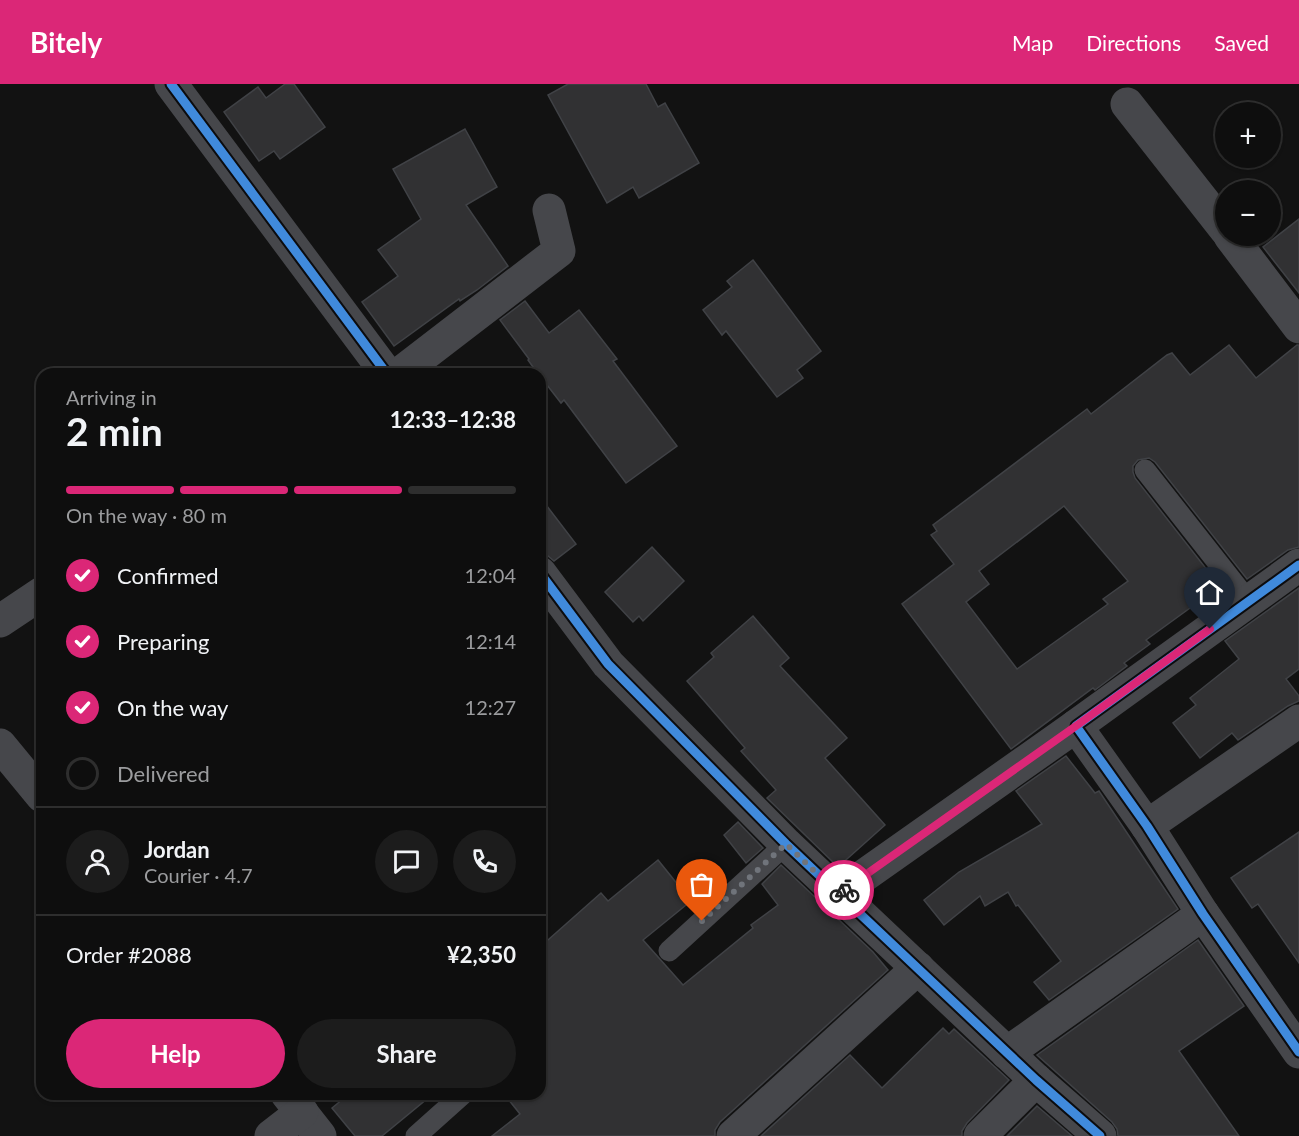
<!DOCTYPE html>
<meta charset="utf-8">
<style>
:root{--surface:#0e0e0e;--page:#1c1c1c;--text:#f1f3f6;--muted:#9b9c9e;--line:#2e2e2e;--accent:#db2777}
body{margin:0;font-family:Lato,sans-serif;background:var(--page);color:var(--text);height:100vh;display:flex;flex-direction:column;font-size:22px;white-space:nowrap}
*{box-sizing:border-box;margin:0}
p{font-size:20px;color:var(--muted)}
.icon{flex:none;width:33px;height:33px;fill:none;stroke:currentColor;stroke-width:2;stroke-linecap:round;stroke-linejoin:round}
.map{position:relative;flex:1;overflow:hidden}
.side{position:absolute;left:36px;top:284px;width:510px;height:732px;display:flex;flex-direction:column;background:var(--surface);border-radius:18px;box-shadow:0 2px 4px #0004,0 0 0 2px var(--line)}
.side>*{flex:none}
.controls{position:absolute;left:1215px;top:18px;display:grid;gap:12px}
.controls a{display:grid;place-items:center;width:66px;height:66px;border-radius:50%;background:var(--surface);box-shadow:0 2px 4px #0004,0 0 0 2px var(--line);font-size:30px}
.pin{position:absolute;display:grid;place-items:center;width:51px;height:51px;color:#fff;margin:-62px -26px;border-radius:50% 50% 50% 0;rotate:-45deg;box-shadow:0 0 6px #0007}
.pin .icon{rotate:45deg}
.courier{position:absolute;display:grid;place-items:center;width:60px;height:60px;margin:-30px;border:4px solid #db2777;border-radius:50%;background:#fff;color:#222;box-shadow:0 2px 8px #0007}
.head em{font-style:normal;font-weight:700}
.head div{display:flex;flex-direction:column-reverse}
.head{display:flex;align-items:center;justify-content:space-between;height:102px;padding:0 30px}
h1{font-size:39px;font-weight:700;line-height:45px}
.bar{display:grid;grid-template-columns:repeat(4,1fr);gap:9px 6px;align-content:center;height:72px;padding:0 30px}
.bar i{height:8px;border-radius:4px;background:var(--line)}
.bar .current{background:var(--accent)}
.bar p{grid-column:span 4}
.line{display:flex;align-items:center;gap:15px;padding:0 30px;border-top:2px solid var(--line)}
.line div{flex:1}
.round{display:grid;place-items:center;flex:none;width:63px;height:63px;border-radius:32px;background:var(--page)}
ol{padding:0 30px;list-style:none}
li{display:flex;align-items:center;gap:18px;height:66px}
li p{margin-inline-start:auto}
li .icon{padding:6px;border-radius:50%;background:var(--accent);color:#fff;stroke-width:4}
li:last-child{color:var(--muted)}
li i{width:33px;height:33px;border:3px solid var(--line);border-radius:50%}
.button{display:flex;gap:12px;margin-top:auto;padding:12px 30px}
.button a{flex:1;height:69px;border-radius:36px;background:var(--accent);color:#fff;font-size:24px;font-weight:700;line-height:69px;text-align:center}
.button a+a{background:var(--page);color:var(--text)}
header{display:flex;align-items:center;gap:36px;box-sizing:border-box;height:84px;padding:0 30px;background:var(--accent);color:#fff}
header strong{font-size:28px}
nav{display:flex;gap:33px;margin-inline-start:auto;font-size:21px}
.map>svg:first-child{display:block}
.building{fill:#313133;stroke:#404246;stroke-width:1.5;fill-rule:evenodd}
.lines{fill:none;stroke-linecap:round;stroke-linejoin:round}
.service{stroke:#46474b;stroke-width:21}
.minor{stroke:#46474b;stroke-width:33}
.cycleway-casing{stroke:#0c0c0e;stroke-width:13}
.cycleway{stroke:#408adc;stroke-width:9}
.done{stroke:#70747b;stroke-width:6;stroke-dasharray:0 10.8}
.route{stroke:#db2777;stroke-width:8}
</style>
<header>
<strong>Bitely</strong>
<nav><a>Map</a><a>Directions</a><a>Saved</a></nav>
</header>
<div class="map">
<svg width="1299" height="1052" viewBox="0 0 1299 1052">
<rect width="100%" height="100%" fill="#121212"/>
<g class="building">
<polygon points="285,0 294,0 325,43 280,75 274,67 259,77 224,28 258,3 266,14"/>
<polygon points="568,0 646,0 658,23 665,19 699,79 639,114 633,103 607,119 548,11"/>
<polygon points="465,45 497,103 466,121 508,182 477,206 460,217 459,215 394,262 362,218 398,192 378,166 421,135 393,85"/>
<polygon points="1299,135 1299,209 1263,163"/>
<polygon points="753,176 821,267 797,286 803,294 777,313 726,247 722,251 703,226 732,203 727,197"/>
<polygon points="525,217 549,249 579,226 617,275 613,277 677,362 626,399 564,316 561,319 540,292 540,290 538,290 528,276 529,275 500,236"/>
<path d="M 1229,261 L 1256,294 L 1297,261 L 1299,261 L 1299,463 L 1288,466 L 1247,495 L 1155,378 L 1149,374 L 1138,376 L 1133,382 L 1133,388 L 1135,394 L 1226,510 L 1203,527 L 1197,519 L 1146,556 L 1150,560 L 1124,579 L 1127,582 L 1095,606 L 1093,604 L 1011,665 L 902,520 L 954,480 L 931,451 L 937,447 L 933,441 L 1087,325 L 1091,330 L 1167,271 L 1172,269 L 1190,291 ZM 1064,422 L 1128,497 L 1103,515 L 1108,520 L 1017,585 L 966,518 L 989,500 L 979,487 Z"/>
<polygon points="540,413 576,460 554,477 548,472 540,471"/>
<polygon points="652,463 684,497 643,537 639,532 633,538 605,508"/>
<polygon points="1299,504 1299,585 1286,595 1299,612 1299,617 1288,622 1238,656 1232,649 1200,674 1173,639 1196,621 1190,614 1239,575 1225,557"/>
<polygon points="753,532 789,574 780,582 847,654 825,674 885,741 838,783 767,714 776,706 741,667 745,664 687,597 714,573 711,569"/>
<polygon points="1066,672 1095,709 1099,707 1178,825 1049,916 1034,898 1061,877 1018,821 1016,822 1008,808 985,822 980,812 944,841 924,816 959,788 1042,740 1016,707"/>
<polygon points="738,738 763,764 746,779 724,751"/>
<polygon points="1299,748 1299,879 1258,820 1252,824 1231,794"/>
<polygon points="658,776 691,817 643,856 683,901 753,844 751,841 778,821 762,800 781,781 873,868 888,886 720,1038 715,1046 715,1052 492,1052 520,1030 504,1010 540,1010 540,863 601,809 608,817"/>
<polygon points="1198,856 1244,922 1179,967 1239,1052 1118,1052 1117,1045 1112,1038 1037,971"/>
<polygon points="943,944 949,950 954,945 1009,996 967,1039 962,1047 962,1052 761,1052 850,971 882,1004"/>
<polygon points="349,1010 433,1010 382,1052 355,1052 332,1024"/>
<polygon points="1037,1022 1072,1052 1007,1052"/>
</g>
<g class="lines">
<g class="service">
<polyline points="1145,386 1248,517"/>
<polyline points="669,867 786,760"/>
<polyline points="416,1052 463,1010"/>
</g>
<g class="minor">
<polyline points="171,0 387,290"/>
<polyline points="1127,20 1226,146"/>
<polyline points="1230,152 1299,243"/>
<polyline points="399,290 559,167 549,126"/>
<polyline points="1299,481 1076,642 1147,742 1203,830 1299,968"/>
<polyline points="540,489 608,580 786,760 1036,996 1100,1052"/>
<polyline points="0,537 42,509"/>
<polyline points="0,661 42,712"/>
<polyline points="1147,742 1299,637"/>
<polyline points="838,810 1076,642"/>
<polyline points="1007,969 1203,830"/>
<polyline points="287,1010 320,1052"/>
<polyline points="271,1052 302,1028"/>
<polyline points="733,1052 918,884"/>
<polyline points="980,1052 1036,996"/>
</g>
<defs>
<g id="cycleway">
<polyline points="171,0 387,290"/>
<polyline points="1299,481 1076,642 1147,742 1203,830 1299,968"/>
<polyline points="540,489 608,580 786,760 1036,996 1100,1052"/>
</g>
</defs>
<use href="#cycleway" class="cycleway-casing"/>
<use href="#cycleway" class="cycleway"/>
</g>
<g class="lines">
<polyline class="done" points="702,837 786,760 838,810 844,806"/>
<polyline class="route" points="844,806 1076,642 1210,545"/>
</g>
</svg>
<div class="controls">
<a>+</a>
<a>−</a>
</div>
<div class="pin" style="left:702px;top:837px;background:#ea580c"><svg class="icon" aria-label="bag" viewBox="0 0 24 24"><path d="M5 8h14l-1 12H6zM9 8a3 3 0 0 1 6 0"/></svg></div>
<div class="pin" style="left:1210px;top:545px;background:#1f2937"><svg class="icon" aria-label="home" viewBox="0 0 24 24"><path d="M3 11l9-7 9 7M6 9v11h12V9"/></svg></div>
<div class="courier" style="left:844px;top:806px"><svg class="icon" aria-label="bike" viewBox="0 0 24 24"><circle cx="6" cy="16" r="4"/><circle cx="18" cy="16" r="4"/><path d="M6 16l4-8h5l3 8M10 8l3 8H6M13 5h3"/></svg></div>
<section class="side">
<div class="head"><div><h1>2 min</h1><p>Arriving in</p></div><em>12:33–12:38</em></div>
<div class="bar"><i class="current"></i><i class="current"></i><i class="current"></i><i></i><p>On the way · 80 m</p></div>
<ol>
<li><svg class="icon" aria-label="check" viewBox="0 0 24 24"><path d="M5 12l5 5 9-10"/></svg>Confirmed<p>12:04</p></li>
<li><svg class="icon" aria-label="check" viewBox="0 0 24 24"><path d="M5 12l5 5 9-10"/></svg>Preparing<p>12:14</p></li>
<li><svg class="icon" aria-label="check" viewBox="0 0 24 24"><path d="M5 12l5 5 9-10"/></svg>On the way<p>12:27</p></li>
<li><i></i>Delivered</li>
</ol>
<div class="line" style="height:108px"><a class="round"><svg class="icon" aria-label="person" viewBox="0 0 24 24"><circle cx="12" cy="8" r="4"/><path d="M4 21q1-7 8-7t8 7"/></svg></a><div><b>Jordan</b><p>Courier · 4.7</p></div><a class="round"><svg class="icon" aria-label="chat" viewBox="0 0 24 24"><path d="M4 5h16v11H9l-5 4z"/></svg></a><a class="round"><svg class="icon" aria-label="phone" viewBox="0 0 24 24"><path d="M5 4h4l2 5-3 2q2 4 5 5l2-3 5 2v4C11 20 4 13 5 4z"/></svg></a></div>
<div class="line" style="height:78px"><div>Order #2088</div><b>¥2,350</b></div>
<div class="button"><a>Help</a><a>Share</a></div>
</section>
</div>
